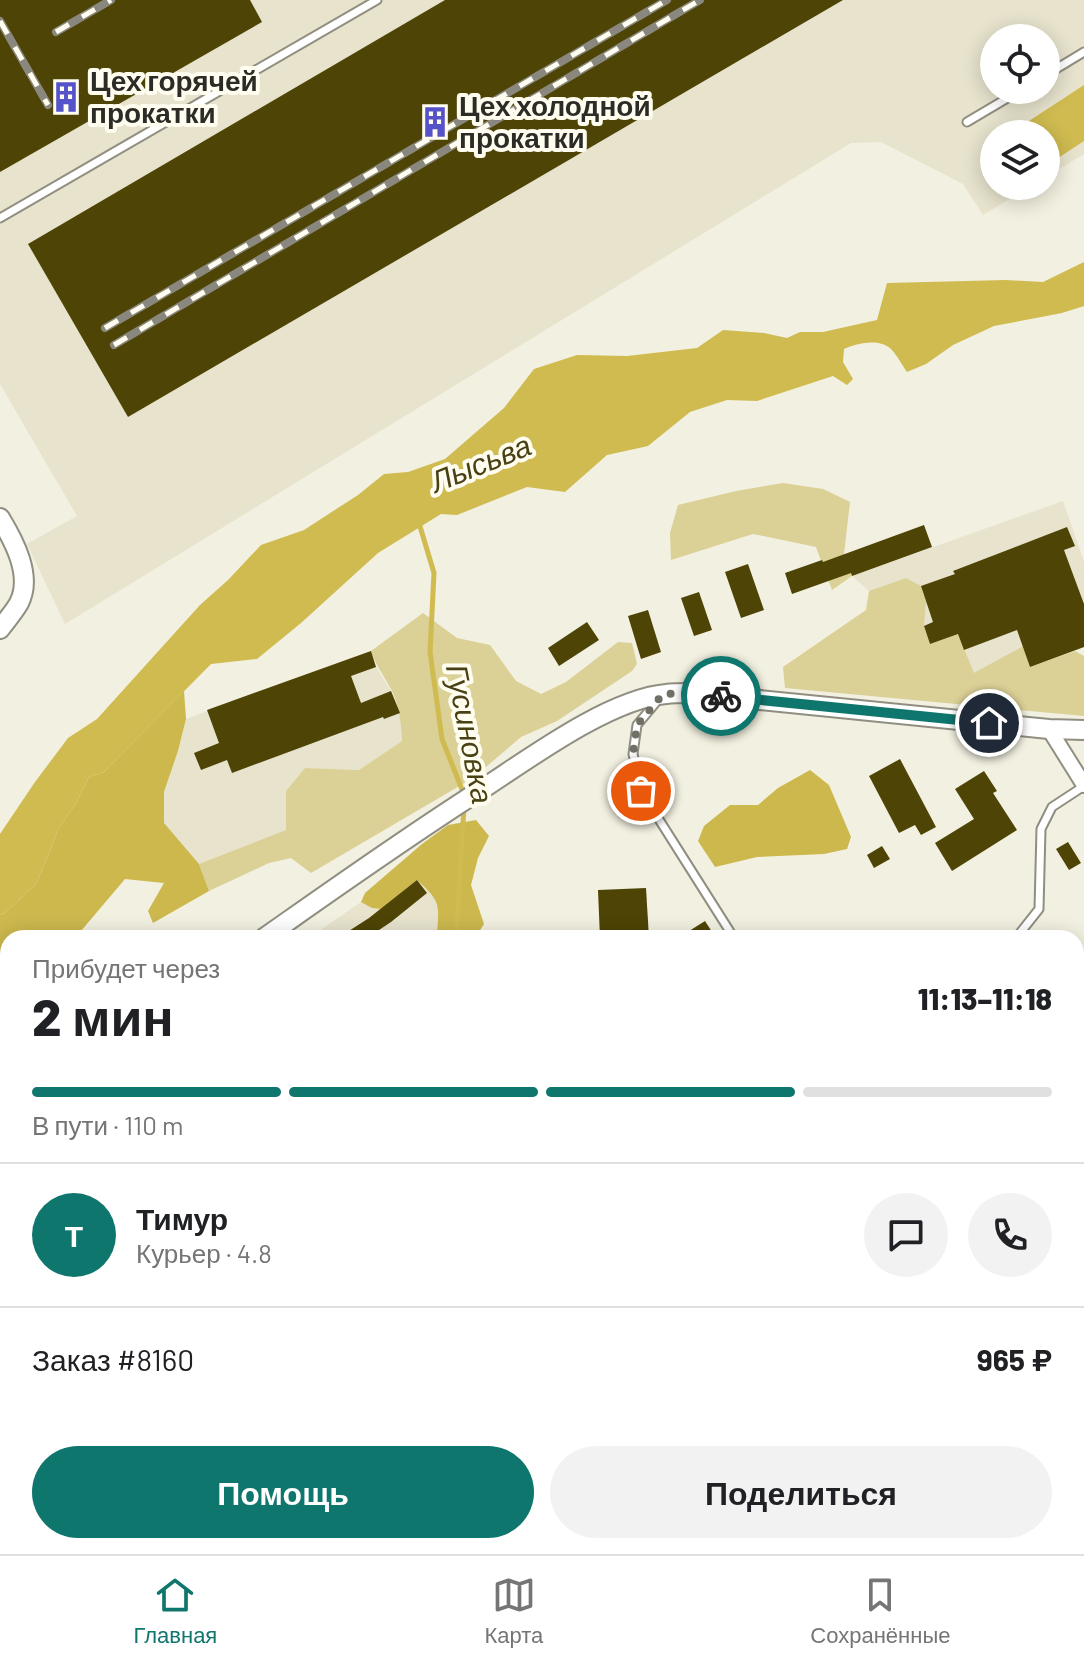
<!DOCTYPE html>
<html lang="ru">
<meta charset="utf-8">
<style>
:root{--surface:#fff;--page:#f2f2f2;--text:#202124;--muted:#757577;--line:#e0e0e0;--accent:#0f766e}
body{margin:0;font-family:Barlow,sans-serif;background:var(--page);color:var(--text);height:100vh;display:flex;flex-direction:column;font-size:30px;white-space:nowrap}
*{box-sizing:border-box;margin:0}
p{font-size:26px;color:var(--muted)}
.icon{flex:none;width:44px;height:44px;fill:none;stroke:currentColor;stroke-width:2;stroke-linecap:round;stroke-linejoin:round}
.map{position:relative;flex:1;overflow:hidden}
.side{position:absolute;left:0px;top:930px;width:1084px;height:624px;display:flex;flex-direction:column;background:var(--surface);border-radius:24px 24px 0 0;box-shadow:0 4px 20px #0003}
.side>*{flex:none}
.controls{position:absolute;left:980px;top:24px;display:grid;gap:16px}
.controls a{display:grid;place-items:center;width:80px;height:80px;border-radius:50%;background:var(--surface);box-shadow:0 4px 20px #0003;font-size:40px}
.pin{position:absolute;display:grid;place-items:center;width:68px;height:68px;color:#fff;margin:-34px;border:4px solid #fff;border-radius:50%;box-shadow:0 2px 8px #0007}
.courier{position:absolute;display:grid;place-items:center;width:80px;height:80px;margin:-40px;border:6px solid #0f766e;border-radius:50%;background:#fff;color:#222;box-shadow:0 2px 10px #0007}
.summary em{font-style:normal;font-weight:800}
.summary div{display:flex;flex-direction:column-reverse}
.summary{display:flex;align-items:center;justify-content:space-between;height:136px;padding:0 32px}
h1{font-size:52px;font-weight:800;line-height:60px}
.bar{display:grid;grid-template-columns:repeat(4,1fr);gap:12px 8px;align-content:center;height:96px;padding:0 32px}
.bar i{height:10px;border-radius:6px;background:var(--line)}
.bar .on{background:var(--accent)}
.bar p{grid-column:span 4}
.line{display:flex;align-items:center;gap:20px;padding:0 32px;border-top:2px solid var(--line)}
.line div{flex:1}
.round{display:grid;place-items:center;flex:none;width:84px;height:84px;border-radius:42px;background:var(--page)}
.primary-button{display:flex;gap:16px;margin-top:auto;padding:16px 32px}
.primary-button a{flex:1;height:92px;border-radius:48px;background:var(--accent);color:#fff;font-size:32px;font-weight:800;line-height:92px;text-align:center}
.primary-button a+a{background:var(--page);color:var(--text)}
.menu{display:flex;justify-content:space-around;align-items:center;height:112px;border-top:2px solid var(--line);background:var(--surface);font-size:22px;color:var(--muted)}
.menu a{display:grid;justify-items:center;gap:4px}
.menu .on{color:var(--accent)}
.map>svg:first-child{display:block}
.built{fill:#e7e3cd;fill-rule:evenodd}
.green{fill:#dbd095}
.forest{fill:#ccb84d}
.water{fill:#cfbb50}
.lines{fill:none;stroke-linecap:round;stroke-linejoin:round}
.stream{stroke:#cfbb50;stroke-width:5}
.building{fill:#4e4405}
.lane-casing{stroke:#908e80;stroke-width:11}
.street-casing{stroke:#908e80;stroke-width:18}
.secondary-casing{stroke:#908e80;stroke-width:22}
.lane{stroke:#fff;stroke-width:7}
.street{stroke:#fff;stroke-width:14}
.secondary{stroke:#fff;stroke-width:18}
.rail-casing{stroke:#8a887e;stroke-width:8}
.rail{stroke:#fffdf0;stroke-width:5;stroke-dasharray:15;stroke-linecap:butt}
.done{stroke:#717066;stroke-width:8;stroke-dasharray:0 14.4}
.route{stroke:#0f766e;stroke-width:10}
.labels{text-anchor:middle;stroke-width:8;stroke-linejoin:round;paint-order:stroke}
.poi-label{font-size:28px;font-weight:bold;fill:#2c2b25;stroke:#fffdf0;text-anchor:start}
.water-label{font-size:30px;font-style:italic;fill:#494114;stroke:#fffdf0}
</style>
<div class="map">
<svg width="1084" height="1554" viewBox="0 0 1084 1554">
<rect width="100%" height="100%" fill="#f2f0e0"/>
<g class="built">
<path d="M 0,0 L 1084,0 L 1084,154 L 1046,177 L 1046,134 L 994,134 L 994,186 L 1031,186 L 983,215 L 963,184 L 881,142 L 851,143 L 65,624 L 27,544 L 77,516 L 0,384 ZM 994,38 L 1046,38 L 1046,90 L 994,90 Z"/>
<polygon points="1063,501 1084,562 1084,647 1030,667 1022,646 974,674 958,634 930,644 924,626 926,602 906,578 869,591 852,576"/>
<polygon points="371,651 376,667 391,691 400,713 402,741 359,770 305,768 286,791 286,830 199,864 164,823 164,793 178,751 186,719"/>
<polygon points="417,880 433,895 439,910 437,933 420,938 309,938 361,902 372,908 381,909"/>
<polygon points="8,1161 8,1302 0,1307 0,1166"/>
</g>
<g class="green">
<polygon points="783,483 823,489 850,502 844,554 852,576 832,590 816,547 753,534 671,560 670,533 678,505 736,491"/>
<polygon points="906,578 921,586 926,602 924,626 930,644 958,634 974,673 1023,646 1030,667 1075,651 1084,656 1084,716 785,688 783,667 866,610 869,591"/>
<path d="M 423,613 L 457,638 L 490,645 L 516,681 L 541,694 L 566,682 L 618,642 L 632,643 L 637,664 L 632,671 L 557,721 L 521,737 L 473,778 L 311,873 L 291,858 L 269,863 L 209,891 L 199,864 L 286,830 L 286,791 L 305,768 L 359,770 L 402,741 C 401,724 400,708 392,691 C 385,677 376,666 371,651 Z"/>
</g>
<g class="forest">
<polygon points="184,691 186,719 178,751 164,792 164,823 199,864 209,891 153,923 148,911 164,883 125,879 75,938 8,938 8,1073 0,1078 0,915 5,913 36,884 52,846 58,829 75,805 89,777 104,772"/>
<polygon points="810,770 829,785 851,837 847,849 824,854 757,857 715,867 698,841 704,826 730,805 758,805 778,788"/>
<path d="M 476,820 L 489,836 L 478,858 L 471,885 L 484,924 L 475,938 L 420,938 L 437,933 C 440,903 439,900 417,880 L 381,909 L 372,908 L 361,902 L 365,893 L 422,844 L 448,825 Z"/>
<polygon points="8,1302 8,1467 0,1472 0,1307"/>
<polygon points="611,1546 785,1546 784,1554 617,1554"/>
</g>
<g class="water">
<polygon points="1084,85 1084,141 1046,166 1046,134 1009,134"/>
<path d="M 1084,262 L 1084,306 L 1062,313 L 994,326 L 953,345 L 926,364 L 907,372 C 902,365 897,355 891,349 C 879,338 857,343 844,349 L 843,362 L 853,379 L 847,385 L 833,376 L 757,401 L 727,400 L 690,412 L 648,446 L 607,455 L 565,492 L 527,487 L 457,515 L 441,514 L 378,553 L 301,623 L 257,659 L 211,664 L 104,772 L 89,777 L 75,805 L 58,829 L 52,846 L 36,884 L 5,913 L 0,915 L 0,834 L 35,782 L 68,738 L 97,719 L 200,605 L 228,580 L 261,545 L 304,530 L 358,495 L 384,474 L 408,472 L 445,459 L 504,408 L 534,369 L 577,355 L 627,356 L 697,348 L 723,330 L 764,333 L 787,338 L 800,332 L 823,332 L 877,320 L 887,283 L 1006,280 L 1043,282 Z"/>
</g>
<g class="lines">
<g class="stream">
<polyline points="419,523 434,573 430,652 442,739 465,797"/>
<polyline points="456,938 464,807"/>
<polyline points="699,1546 704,1554"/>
</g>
</g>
<g class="building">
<polygon points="0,0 250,0 262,22 0,172"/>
<polygon points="445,0 843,0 128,417 28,244"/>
<polygon points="924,525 932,547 852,576 851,573 792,594 785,573 822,560 823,562"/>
<polygon points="1067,527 1075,546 1064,550 1084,604 1084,647 1030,667 1017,630 964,650 958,634 930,644 924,626 933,622 921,586 955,574 953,571"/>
<polygon points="748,564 764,610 741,618 725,572"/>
<polygon points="699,592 712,630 694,636 681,598"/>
<polygon points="648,610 661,652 641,659 628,616"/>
<polygon points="587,622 599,640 559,666 548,648"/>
<polygon points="371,651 376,667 351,676 361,703 391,691 400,713 384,719 383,717 232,773 227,760 201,770 194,753 219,743 207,710"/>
<polygon points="900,759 936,827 921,835 915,825 899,833 869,776"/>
<polygon points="984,771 997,791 993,793 1017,830 952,871 935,843 974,819 955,789"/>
<polygon points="1068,842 1081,863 1069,870 1056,849"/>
<polygon points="882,846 890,859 874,868 867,855"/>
<polygon points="417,880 427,893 391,922 367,938 338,938 369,918"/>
<polygon points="646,888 649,938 600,938 598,890"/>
<polygon points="705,921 716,938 678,938"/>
</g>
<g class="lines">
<defs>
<g id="lane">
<polyline points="1046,75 1084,52"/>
<polyline points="967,122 1021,90"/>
<polyline points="0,218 377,0"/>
<polyline points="658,700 637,725 633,754 641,791 734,938"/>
<polyline points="1016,938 1039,909 1041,829 1052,807 1084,786"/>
<polyline points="235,1546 240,1554"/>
<polyline points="432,1546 437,1554"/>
<polyline points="115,1554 119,1546"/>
</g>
<g id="street">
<polyline points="1049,729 1084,785"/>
<polyline points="1076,1466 1084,1479"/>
<polyline points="0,1484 8,1479"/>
<polyline points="479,1546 484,1554"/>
</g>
<g id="secondary">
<path d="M 0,518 C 14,541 33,576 19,603 C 14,612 6,621 0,629"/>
<path d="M 264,938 C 338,886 411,834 487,786 C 534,755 611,699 666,694 C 674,693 682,693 690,693 L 1049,729 L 1084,730"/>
<polyline points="0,1126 8,1121"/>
</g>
</defs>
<use href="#lane" class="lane-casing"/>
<use href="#street" class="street-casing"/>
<use href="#secondary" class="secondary-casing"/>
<use href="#lane" class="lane"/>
<use href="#street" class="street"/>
<use href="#secondary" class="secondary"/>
<defs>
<g id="rail">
<polyline points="0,21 48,105"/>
<polyline points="56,32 111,0"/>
<polyline points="105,328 667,0"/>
<polyline points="114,345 700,0"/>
</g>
</defs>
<use href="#rail" class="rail-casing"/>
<use href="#rail" class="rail"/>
</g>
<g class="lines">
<polyline class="done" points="641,791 633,754 637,725 663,694 690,693 721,696"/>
<polyline class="route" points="721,696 989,723"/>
</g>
<defs>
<symbol id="building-bare" viewBox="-9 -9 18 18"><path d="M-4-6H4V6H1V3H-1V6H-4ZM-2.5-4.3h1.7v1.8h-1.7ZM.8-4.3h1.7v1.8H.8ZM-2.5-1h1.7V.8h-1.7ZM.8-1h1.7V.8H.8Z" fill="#5552ca" stroke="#fffdf0" stroke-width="2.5" paint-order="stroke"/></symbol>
</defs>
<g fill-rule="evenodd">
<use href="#building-bare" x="44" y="75" width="44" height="44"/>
<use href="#building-bare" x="413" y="100" width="44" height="44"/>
</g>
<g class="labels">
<g class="poi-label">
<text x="90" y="91">Цех горячей<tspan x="90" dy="32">прокатки</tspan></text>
<text x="459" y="116">Цех холодной<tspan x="459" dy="32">прокатки</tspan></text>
</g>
<g class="water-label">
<text transform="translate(481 464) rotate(-22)" y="10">Лысьва</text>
<text transform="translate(469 734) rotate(79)" y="10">Гусиновка</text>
</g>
</g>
</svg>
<div class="controls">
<a><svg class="icon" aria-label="locate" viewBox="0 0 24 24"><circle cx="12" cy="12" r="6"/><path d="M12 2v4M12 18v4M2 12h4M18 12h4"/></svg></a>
<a><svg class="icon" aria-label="layers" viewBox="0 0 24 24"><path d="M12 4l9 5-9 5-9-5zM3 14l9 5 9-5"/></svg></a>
</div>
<div class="pin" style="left:641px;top:791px;background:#ea580c"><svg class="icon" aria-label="bag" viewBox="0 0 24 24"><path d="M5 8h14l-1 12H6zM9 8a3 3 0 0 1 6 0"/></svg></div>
<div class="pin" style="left:989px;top:723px;background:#1f2937"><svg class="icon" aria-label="home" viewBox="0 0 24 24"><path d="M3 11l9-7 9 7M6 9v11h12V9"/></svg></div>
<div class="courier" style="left:721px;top:696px"><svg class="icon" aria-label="bike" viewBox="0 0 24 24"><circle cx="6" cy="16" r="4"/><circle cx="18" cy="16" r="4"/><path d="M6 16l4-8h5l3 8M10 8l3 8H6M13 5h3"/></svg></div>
<section class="side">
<div class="summary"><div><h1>2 мин</h1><p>Прибудет через</p></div><em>11:13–11:18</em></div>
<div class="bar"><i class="on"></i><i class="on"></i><i class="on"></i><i></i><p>В пути · 110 m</p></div>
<div class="line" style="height:144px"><b class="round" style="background:var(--accent);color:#fff">Т</b><div><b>Тимур</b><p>Курьер · 4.8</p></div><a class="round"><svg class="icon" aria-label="chat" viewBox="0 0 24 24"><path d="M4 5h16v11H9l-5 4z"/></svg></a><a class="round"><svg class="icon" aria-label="phone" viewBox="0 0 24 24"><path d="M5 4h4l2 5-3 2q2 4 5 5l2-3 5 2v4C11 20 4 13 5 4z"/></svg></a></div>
<div class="line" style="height:104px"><div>Заказ #8160</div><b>965 ₽</b></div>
<div class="primary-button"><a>Помощь</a><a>Поделиться</a></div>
</section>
</div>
<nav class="menu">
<a class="on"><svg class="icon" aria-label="home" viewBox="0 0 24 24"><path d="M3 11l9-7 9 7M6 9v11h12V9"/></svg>Главная</a>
<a><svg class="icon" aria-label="map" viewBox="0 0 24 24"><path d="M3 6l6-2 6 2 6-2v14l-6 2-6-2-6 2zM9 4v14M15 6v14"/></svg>Карта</a>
<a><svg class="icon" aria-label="saved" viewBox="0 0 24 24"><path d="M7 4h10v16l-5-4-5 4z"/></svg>Сохранённые</a>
</nav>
